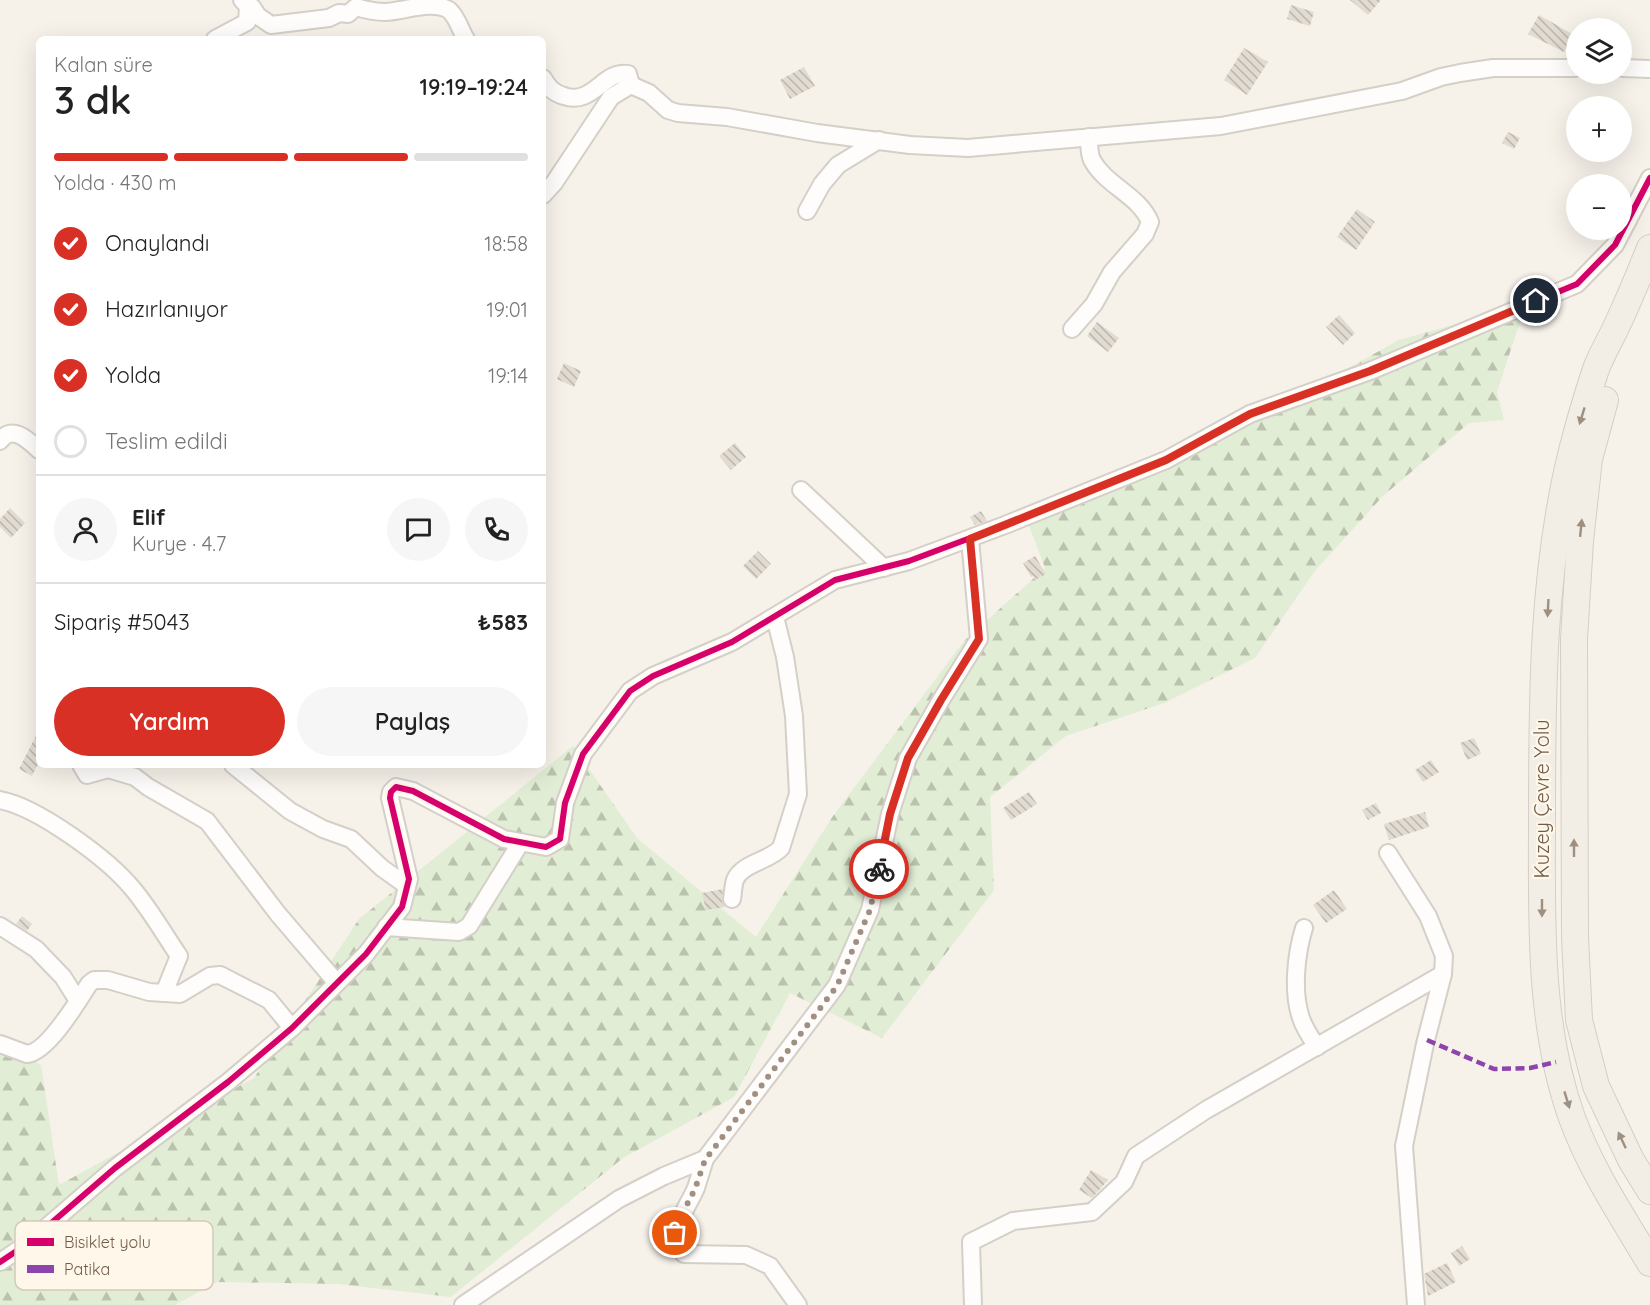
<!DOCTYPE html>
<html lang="tr">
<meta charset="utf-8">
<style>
:root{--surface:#fff;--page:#f6f6f6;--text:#222;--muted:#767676;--line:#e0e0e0;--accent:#d93025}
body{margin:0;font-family:Quicksand,sans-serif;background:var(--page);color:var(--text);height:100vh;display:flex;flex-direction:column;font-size:22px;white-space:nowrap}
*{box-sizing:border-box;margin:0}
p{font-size:20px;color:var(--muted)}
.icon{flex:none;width:33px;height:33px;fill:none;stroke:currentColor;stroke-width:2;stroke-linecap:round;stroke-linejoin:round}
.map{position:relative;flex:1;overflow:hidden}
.panel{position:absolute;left:36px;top:36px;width:510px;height:732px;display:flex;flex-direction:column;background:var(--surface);border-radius:9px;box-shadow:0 6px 24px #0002}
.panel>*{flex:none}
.tools{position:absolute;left:1566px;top:18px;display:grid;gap:12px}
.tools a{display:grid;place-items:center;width:66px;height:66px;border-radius:50%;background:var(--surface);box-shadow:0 6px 24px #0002;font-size:30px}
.pin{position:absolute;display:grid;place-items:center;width:51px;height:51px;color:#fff;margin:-26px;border:3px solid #fff;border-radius:50%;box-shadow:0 2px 6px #0007}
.courier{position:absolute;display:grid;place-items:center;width:60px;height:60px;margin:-30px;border:4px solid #d93025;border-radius:50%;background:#fff;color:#222;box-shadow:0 2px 8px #0007}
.summary em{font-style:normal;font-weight:600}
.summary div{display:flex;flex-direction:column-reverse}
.summary{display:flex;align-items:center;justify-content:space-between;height:102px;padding:0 18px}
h1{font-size:39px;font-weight:600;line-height:45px}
.bar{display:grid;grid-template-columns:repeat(4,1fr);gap:9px 6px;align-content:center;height:72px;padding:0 18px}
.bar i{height:8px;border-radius:4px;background:var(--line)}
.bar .selected{background:var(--accent)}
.bar p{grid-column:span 4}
.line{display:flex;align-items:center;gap:15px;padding:0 18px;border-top:2px solid var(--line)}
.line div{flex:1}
.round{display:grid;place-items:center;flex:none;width:63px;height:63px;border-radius:32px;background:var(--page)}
ol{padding:0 18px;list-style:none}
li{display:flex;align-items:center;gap:18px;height:66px}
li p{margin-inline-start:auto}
li .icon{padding:6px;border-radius:50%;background:var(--accent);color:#fff;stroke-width:4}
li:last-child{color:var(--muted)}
li i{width:33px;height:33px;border:3px solid var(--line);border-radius:50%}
.button{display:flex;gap:12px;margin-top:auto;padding:12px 18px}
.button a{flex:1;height:69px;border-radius:36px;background:var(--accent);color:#fff;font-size:24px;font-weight:600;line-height:69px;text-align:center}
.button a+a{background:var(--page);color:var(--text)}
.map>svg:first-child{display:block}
.forest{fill:url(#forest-firs)}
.building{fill:url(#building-back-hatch)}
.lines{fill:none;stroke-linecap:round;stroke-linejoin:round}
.street-casing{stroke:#d4cfc7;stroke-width:20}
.primary-casing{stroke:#d5cdc6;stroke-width:28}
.street{stroke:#fefdfc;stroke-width:16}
.primary{stroke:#f2eee5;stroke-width:26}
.quiet{stroke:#8e44ad;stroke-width:4.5;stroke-dasharray:9 4.5;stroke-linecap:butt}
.cycleway-casing{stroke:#fff8ea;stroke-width:10}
.cycleway{stroke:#d6006c;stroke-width:6}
.oneway{fill:#9f8f80}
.done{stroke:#a19082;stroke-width:6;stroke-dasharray:0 10.8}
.route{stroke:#d93025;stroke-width:8}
.labels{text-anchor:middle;stroke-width:4.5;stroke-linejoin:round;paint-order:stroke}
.street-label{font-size:20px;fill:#735c4a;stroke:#fff8ea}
.key{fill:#fff8ea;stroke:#d5c9ba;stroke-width:1.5}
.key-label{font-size:16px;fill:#735c4a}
</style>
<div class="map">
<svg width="1650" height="1305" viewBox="0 0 1650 1305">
<defs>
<pattern id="forest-firs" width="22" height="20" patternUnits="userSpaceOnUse" patternTransform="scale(1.5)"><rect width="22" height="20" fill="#e1edd5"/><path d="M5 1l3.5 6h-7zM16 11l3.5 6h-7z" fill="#bbc3af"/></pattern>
<pattern id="building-back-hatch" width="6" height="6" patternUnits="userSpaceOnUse" patternTransform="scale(1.5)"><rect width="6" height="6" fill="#e2dbd1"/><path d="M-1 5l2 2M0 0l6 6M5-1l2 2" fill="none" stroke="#bcb5ac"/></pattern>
</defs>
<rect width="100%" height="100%" fill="#f6f2ea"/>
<polygon class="forest" points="1541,300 1520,322 1497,392 1504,420 1469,423 1383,496 1314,572 1255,658 1164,703 1066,736 990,797 994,890 882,1038 790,993 734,1097 623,1158 451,1297 338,1284 217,1282 175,1305 0,1305 0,1042 41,1065 59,1185 254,1078 359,919 573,746 637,838 756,937 833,816 964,641 1045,568 1028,523 1185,458 1399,340"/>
<g class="building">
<polygon points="1350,0 1381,0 1368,15"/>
<polygon points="1291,5 1314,12 1310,26 1287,19"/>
<polygon points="1539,15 1574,35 1564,52 1528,34"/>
<polygon points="1244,48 1268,62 1247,95 1224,80"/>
<polygon points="804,67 815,86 790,99 780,80"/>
<polygon points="1508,132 1520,138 1514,149 1502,143"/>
<polygon points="1357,209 1375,222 1356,250 1337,237"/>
<polygon points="1339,315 1355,333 1343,345 1326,327"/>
<polygon points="1097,322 1119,338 1108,352 1087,336"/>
<polygon points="564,363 581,371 574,387 557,379"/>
<polygon points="735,443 746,457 731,470 719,456"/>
<polygon points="10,508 25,523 11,538 0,527 0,519"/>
<polygon points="981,511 987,521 975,525 970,517"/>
<polygon points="758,551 771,564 756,579 743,566"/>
<polygon points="1035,556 1046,574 1035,580 1033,576 1031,577 1023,563"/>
<polygon points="39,730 39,762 32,776 19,769"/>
<polygon points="1474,738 1481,754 1467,760 1460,743"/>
<polygon points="1431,760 1439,772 1423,782 1415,770"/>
<polygon points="1029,792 1037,804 1011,820 1003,808"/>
<polygon points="1376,803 1381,813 1368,820 1362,810"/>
<polygon points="1425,812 1429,827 1389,840 1384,824"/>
<polygon points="723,889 722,902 725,907 706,910 702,893"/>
<polygon points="1334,890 1347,909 1326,923 1313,905"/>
<polygon points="22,916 32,924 27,931 16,924"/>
<polygon points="1091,1170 1108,1180 1092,1198 1079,1190"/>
<polygon points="1462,1246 1470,1259 1459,1266 1451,1253"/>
<polygon points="1447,1263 1456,1282 1428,1296 1424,1274"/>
</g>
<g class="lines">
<defs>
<g id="street">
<path d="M 242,0 L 248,6 L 252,7 L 258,16 L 271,25 L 329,18 L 339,13 L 348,14 L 356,7 C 366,10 375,12 385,12 C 405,11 432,0 449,10 C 458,18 460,30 466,39"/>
<polyline points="215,39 247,22 248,6"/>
<polyline points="1622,68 1650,69"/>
<path d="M 543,78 C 548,87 553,93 564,96 C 593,106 603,70 628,74 L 631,85"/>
<polyline points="543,195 554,183 611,97 631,85 649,93 668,110 678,113 727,117 817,133 910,145 968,148 1221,126 1402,91 1441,77 1460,73 1493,68 1576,68"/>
<polyline points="807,211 822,184 838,165 879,140"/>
<path d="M 1072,329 L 1094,304 L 1112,272 L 1145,234 L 1150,222 C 1139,195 1106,186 1092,160 C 1089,154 1089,144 1089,137"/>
<path d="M 0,441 C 12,424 28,440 39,450"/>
<polyline points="801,490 884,568"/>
<polyline points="81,765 87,775 108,769 135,777 148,787 207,821 278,914 337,983"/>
<polyline points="233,765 290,811 323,829 351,839 382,868 407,886"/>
<path d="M 0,800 C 38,807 108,859 132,888 C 150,909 164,934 179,956 L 164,993"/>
<polyline points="1388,853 1428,916 1444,956 1443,974 1425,1044 1404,1146 1416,1305"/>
<path d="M 732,899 C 733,894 733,886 735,880 C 742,863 769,861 781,848 L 798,794 L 794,716 L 785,657 L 775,617"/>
<polyline points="0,926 36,949 63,977 78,1001"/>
<polyline points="386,927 459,932 469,926 521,842"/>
<path d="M 1304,928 C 1296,954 1292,992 1301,1018 C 1304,1028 1311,1038 1317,1047"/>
<path d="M 0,1044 L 27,1054 C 48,1052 78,1001 89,984 L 94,980 L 108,980 L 149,992 L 180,994 L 210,976 L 220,975 L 269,1000 L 292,1028"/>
<polyline points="0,1262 27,1244 115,1168 228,1082 292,1028 366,954 402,907 409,879 390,798 391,792 396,787 413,791 504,839 546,847 560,839 565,803 583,754 630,691 653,676 732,642 835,580 909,561 1005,525 1166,460 1250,414 1370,371 1577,284 1615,245 1650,178"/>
<polyline points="463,1305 619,1199 664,1176 705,1159"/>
<path d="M 798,1305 L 770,1266 L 757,1260 L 746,1255 L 684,1254 L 674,1242 C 676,1221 688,1206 696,1188 C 699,1178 702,1169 705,1159 L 837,985 L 870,910 L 890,814 L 908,758 L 941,700 L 979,639 L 970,539"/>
<polyline points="973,1305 971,1242 1013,1221 1092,1212 1124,1182 1136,1156 1206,1110 1443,974"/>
</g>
<g id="primary">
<path d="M 1650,248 C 1640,273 1630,297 1619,321 C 1612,337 1602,353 1596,369 C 1587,396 1579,423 1572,451 C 1542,571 1542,697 1542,819 C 1542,919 1538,1023 1572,1118 C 1591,1170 1622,1216 1650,1263"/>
<polyline points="1605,400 1589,459 1580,541 1574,639 1575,937 1579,1020 1596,1086 1631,1160 1650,1191"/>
</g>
</defs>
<use href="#street" class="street-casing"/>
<use href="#primary" class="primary-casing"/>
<use href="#street" class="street"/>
<use href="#primary" class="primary"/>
<polyline class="quiet" points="1427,1040 1494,1069 1530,1068 1556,1062"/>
<defs>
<polyline id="cycleway" points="0,1262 27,1244 115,1168 228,1082 292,1028 366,954 402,907 409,879 390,798 391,792 396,787 413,791 504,839 546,847 560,839 565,803 583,754 630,691 653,676 732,642 835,580 909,561 1005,525 1166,460 1250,414 1370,371 1577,284 1615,245 1650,178"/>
</defs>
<use href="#cycleway" class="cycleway-casing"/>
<use href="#cycleway" class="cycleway"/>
</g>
<defs><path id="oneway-solid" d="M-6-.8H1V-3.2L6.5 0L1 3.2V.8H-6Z" transform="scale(1.5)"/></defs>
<g class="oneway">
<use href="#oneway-solid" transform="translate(1582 416) rotate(107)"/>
<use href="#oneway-solid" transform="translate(1581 528) rotate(-84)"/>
<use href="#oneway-solid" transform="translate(1548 608) rotate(93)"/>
<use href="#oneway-solid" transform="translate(1574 848) rotate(-90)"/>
<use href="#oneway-solid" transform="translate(1542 908) rotate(90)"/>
<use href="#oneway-solid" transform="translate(1567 1100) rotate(73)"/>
<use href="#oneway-solid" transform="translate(1622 1140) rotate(-115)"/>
</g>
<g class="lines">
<polyline class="done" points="675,1233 679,1220 695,1189 705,1160 837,986 870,910 879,869"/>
<polyline class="route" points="879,869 890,814 908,758 941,700 979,639 970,539 1166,460 1250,414 1370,371 1536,301"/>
</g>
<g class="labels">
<g class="street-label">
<text transform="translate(1542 799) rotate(-90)" y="7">Kuzey Çevre Yolu</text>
</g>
</g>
<rect x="15" y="1221" width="198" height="69" rx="9" class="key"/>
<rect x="27" y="1238" width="27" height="8" fill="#d6006c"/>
<rect x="27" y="1265" width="27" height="8" fill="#8e44ad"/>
<g class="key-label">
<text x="64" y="1248">Bisiklet yolu</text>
<text x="64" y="1275">Patika</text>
</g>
</svg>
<div class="tools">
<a><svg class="icon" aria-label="layers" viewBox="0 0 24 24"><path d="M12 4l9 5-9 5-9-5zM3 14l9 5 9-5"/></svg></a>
<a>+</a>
<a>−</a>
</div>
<div class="pin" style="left:675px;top:1233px;background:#ea580c"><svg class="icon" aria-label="bag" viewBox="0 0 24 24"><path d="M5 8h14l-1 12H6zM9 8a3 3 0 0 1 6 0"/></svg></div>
<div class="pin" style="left:1536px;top:301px;background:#1f2937"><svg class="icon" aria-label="home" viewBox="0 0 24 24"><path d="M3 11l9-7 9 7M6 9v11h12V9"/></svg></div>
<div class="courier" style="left:879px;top:869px"><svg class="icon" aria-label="bike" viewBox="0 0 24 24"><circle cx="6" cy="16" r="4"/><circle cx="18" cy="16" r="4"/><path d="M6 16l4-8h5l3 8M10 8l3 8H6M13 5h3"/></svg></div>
<section class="panel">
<div class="summary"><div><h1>3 dk</h1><p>Kalan süre</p></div><em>19:19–19:24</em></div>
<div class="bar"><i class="selected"></i><i class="selected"></i><i class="selected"></i><i></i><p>Yolda · 430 m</p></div>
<ol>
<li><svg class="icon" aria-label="check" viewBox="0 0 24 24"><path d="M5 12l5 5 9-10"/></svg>Onaylandı<p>18:58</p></li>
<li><svg class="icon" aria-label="check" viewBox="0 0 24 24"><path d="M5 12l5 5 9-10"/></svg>Hazırlanıyor<p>19:01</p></li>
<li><svg class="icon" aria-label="check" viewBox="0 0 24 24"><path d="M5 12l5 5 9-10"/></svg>Yolda<p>19:14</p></li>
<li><i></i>Teslim edildi</li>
</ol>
<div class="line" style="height:108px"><a class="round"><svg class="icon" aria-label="person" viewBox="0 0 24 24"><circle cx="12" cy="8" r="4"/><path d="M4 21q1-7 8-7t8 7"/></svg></a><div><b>Elif</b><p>Kurye · 4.7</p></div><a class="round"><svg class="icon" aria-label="chat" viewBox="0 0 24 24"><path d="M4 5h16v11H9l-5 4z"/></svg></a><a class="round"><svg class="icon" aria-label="phone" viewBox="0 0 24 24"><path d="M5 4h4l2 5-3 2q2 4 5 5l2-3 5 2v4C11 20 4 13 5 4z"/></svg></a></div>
<div class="line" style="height:78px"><div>Sipariş #5043</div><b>₺583</b></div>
<div class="button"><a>Yardım</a><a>Paylaş</a></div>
</section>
</div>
